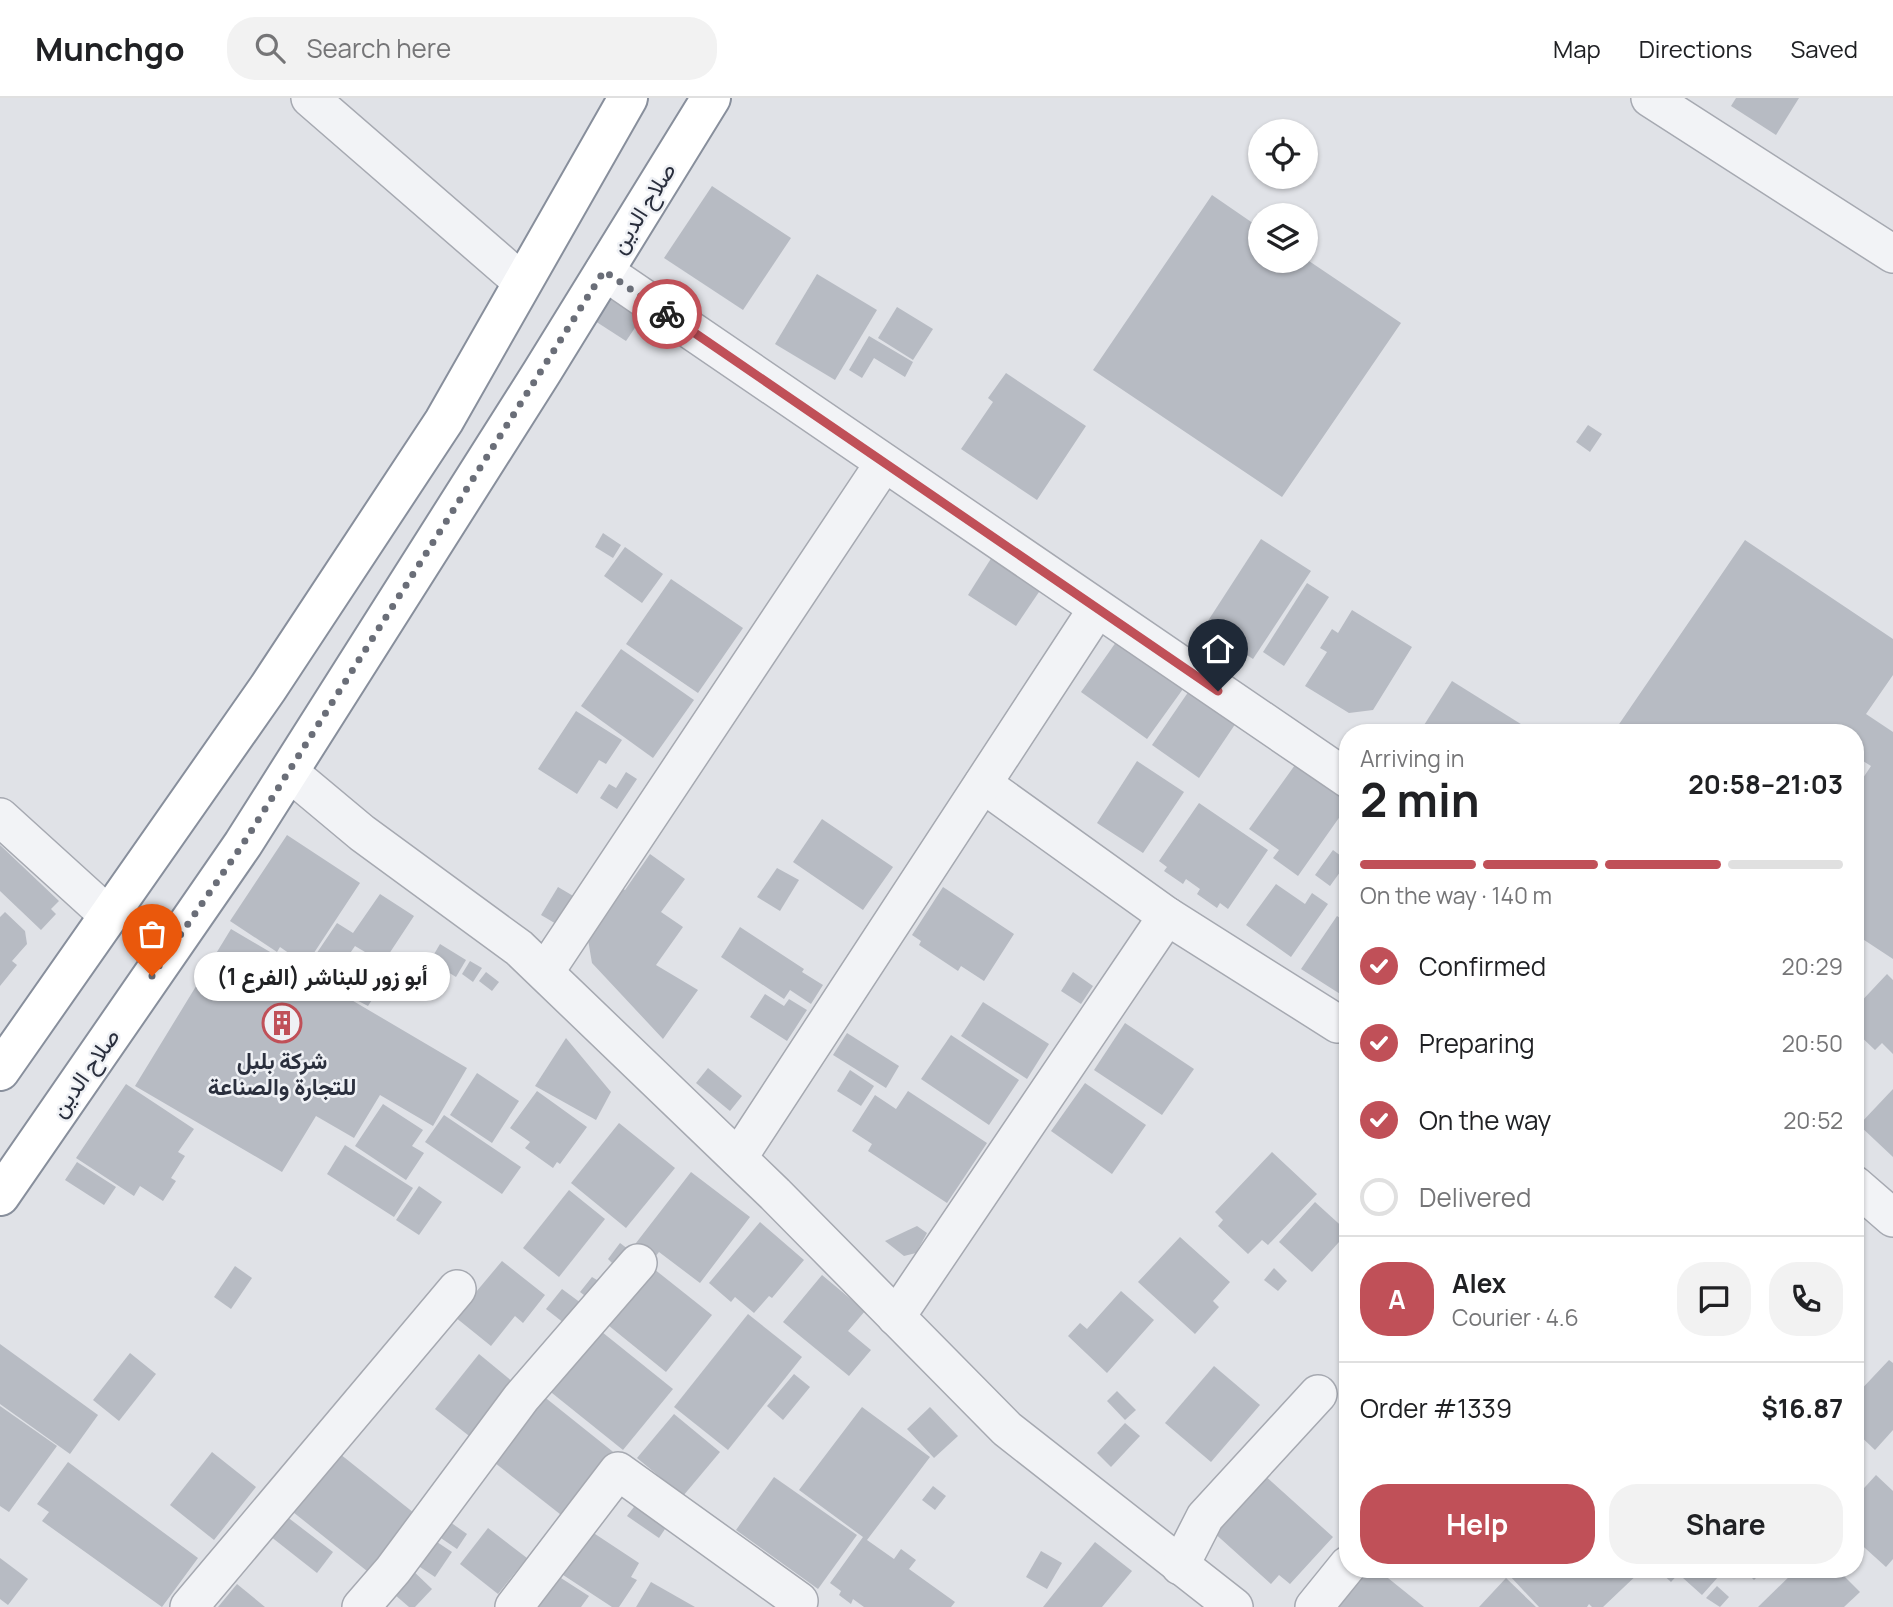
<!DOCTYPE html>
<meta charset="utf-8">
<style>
:root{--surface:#fff;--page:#f2f2f2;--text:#202124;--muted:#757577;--line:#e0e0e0;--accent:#c05058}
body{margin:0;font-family:Manrope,Vazirmatn,sans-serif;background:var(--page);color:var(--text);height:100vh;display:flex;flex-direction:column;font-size:26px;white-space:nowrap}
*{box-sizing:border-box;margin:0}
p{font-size:23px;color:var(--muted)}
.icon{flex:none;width:38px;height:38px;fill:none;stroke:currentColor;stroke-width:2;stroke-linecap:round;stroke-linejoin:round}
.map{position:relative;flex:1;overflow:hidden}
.panel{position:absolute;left:1339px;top:626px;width:525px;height:854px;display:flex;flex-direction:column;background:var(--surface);border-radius:28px;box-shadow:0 2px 5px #0004}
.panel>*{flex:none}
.fabs{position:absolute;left:1248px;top:21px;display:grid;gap:14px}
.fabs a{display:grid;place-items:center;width:70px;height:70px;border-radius:50%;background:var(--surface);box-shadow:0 2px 5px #0004;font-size:35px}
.pin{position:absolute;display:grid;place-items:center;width:60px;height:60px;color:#fff;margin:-72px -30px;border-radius:50% 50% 50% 0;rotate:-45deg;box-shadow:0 0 7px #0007}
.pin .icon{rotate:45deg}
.courier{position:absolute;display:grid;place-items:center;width:70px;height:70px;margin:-35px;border:5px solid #c05058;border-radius:50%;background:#fff;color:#222;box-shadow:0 2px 9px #0007}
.bubble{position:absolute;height:49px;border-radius:24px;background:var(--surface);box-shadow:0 2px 5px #0004;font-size:23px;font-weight:700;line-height:49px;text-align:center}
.overview em{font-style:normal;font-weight:700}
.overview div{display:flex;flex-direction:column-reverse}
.overview{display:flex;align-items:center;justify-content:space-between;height:119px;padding:0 21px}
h1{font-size:46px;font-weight:700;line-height:52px}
.bar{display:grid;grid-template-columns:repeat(4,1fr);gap:10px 7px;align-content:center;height:84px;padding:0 21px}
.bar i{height:9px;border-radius:5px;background:var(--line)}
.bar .active{background:var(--accent)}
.bar p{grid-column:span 4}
.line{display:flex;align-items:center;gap:18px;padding:0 21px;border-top:2px solid var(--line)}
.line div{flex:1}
.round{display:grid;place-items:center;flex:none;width:74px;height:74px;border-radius:28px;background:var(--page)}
ol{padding:0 21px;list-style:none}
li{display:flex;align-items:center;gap:21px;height:77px}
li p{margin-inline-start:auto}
li .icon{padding:7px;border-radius:50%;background:var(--accent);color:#fff;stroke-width:4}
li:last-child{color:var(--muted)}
li i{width:38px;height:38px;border:4px solid var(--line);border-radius:50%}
.cta{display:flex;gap:14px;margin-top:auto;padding:14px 21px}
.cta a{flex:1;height:80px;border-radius:28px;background:var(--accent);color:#fff;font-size:28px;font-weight:700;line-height:80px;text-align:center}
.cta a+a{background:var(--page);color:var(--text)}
header{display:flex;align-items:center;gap:42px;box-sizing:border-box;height:98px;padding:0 35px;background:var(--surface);border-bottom:2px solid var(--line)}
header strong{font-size:33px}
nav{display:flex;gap:38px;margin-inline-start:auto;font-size:24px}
.search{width:490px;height:63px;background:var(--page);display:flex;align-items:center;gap:18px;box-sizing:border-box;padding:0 24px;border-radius:28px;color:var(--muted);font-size:26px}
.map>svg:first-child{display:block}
.building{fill:#b7bbc3}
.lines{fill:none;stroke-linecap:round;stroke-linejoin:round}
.minor-casing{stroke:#a6a9b1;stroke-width:40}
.highway-casing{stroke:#888f9c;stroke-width:42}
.minor{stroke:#f2f3f6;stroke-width:37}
.highway{stroke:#fff;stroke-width:38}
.done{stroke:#6a6e78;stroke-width:7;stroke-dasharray:0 12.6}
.route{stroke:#c05058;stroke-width:9}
.labels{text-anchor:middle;stroke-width:5;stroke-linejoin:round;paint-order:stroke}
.street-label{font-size:23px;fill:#2a2f3d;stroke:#eff1f5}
.poi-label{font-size:23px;font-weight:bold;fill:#2a2f3d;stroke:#eff1f5}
</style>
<header>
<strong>Munchgo</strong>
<div class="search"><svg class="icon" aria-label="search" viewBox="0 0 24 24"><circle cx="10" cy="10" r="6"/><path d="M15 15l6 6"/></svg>Search here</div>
<nav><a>Map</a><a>Directions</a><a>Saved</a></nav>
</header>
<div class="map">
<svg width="1893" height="1509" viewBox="0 0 1893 1509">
<rect width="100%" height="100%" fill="#e0e2e7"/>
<g class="building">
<polygon points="1736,0 1799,0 1776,37 1731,8"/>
<polygon points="712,88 791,140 743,212 664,160"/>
<polygon points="1212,97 1260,130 1260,163 1306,163 1306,161 1401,225 1282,399 1093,272"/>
<polygon points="817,176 877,212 835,282 775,246"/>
<polygon points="609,200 641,221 626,243 595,223"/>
<polygon points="897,209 933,231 913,262 878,240"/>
<polygon points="869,238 913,264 905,279 874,260 862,280 849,272"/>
<polygon points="1006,275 1086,328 1037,402 961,351 993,304 988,300"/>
<polygon points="1588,327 1602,336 1590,354 1576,344"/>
<polygon points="603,435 621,447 613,460 595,449"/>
<polygon points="1261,441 1311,473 1253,561 1204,529"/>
<polygon points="1745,442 1893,541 1893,577 1866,616 1893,634 1893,861 1855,836 1855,692 1871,668 1855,658 1855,635 1613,635"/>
<polygon points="625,449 663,476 642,505 604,478"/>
<polygon points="992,459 1041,491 1016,528 968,497"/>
<polygon points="671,481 743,530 698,595 626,546"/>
<polygon points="1307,485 1329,499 1284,568 1263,554"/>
<polygon points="1352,512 1412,549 1373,612 1349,615 1305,588 1327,554 1320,550 1332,531 1338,535"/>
<polygon points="1121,537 1188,584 1147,641 1081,594"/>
<polygon points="621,551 694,602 653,660 581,608"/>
<polygon points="1452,583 1535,635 1419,635"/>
<polygon points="1193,587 1240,619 1199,680 1152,647"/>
<polygon points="576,613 622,642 606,666 599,662 577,696 538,671"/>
<polygon points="1300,660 1348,692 1348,707 1298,778 1273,760 1279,752 1249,731"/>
<polygon points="1137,663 1184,694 1143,755 1097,725"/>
<polygon points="626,674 637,681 617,711 600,700 609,686 616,690"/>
<polygon points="1199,705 1268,752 1228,811 1220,805 1217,810 1197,796 1200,791 1186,781 1183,786 1164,773 1167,769 1159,763"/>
<polygon points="822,721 893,769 863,812 793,764"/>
<polygon points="287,737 360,785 306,867 280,849 277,854 230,823"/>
<polygon points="0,747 59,803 51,811 56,816 41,832 0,793"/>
<polygon points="1348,749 1348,773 1343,770 1330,788 1315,777 1333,752 1341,758"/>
<polygon points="650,756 685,781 661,814 683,829 656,867 698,892 663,941 592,865 587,836 618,788 625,792"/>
<polygon points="777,770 799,782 780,813 757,799"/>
<polygon points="1276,786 1305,806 1312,795 1328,806 1291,859 1246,827"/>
<polygon points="558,789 575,799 558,827 541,817"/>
<polygon points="943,789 1014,836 984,883 961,868 958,873 919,847 921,843 912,837"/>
<polygon points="380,796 414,818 383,865 392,871 368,908 339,893 365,854 355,848 329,886 306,871 337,825 353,835"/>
<polygon points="5,814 25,833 27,846 12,863 17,867 0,888 0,819"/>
<polygon points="1337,818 1348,825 1348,901 1301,871"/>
<polygon points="740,829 804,871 802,874 823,887 811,906 790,892 784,901 721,859"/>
<polygon points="231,831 467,970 433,1028 380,997 354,1040 316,1018 282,1074 135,988"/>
<polygon points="440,846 466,862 456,879 430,863"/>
<polygon points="470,863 482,870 473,884 462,876"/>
<polygon points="486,874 499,884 492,893 479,883"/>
<polygon points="1073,874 1093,888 1081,906 1061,893"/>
<polygon points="1887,876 1893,882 1893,956 1882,945 1875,952 1855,933 1855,910"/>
<polygon points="765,896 784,908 789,901 807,912 787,943 750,919"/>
<polygon points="983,904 1049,946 1027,981 961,938"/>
<polygon points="1125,925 1194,971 1162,1017 1094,972"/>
<polygon points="847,935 899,968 886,990 833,957"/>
<polygon points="951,937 1019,982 989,1027 921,981"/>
<polygon points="566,940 611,994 596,1022 535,988"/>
<polygon points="708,970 742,998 730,1013 696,985"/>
<polygon points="850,972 874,988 861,1008 837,993"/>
<polygon points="477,975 519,1003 492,1045 450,1017"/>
<polygon points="1085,985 1146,1027 1112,1076 1051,1033"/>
<polygon points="126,986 194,1031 178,1054 185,1058 171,1080 176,1083 163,1103 140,1088 134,1098 76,1060"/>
<polygon points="1893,991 1893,1059 1859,1027"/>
<polygon points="537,993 587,1029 560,1066 557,1064 553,1070 525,1050 530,1044 510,1030"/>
<polygon points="908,993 987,1045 947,1105 868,1053 872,1046 852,1033 875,997 896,1011"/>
<polygon points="383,1006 423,1032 412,1048 424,1055 406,1082 355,1048"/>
<polygon points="444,1017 521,1069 502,1096 425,1044"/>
<polygon points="619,1025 675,1070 626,1130 571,1085"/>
<polygon points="345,1047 413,1090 394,1119 327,1076"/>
<polygon points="1272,1054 1317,1096 1268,1147 1262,1142 1248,1156 1218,1128 1223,1122 1215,1114"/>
<polygon points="77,1064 116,1089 104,1107 65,1082"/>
<polygon points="691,1074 750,1119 700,1185 659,1154 655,1159 636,1145"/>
<polygon points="419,1088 442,1104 419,1137 396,1122"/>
<polygon points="569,1092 605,1121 559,1179 523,1150"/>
<polygon points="1315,1104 1348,1134 1312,1174 1279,1144"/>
<polygon points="760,1124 804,1162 772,1200 769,1198 754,1215 735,1199 731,1204 709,1185"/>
<polygon points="917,1128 927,1135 916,1155 904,1158 885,1143"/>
<polygon points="1180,1139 1230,1184 1213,1203 1219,1209 1195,1236 1138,1184"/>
<polygon points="620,1145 632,1154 592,1203 580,1194 592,1179 597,1182 612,1165 608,1161"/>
<polygon points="502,1163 545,1197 523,1225 515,1218 491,1248 455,1219"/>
<polygon points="649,1167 712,1217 666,1274 603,1223"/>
<polygon points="235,1168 252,1180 231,1211 214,1199"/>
<polygon points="1274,1170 1287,1183 1278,1193 1264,1182"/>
<polygon points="822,1177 865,1213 848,1233 871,1252 849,1278 783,1224"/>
<polygon points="562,1191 585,1208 569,1229 546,1211"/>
<polygon points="1121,1193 1154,1222 1107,1275 1068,1238 1080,1225 1087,1231"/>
<polygon points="748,1216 802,1259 728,1352 674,1309"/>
<polygon points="597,1230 673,1291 623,1352 547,1291"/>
<polygon points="0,1246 98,1317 70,1356 0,1306"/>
<polygon points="130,1255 156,1276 119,1323 93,1302"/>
<polygon points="479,1256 519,1289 478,1345 435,1311"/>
<polygon points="1889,1262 1893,1265 1893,1332 1875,1352 1855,1333 1855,1298"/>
<polygon points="1214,1268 1260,1307 1211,1364 1165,1325"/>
<polygon points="794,1276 810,1289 783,1322 767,1308"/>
<polygon points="1117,1293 1136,1312 1125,1322 1107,1303"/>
<polygon points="542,1297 617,1357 565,1420 490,1361"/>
<polygon points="0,1308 57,1348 9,1414 0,1408"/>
<polygon points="862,1309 930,1359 867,1442 894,1461 901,1451 916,1462 909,1471 955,1504 951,1509 864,1509 853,1501 851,1506 839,1497 841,1493 830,1485 863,1439 799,1392"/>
<polygon points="930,1309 958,1338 934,1360 907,1331"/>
<polygon points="674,1316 720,1354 683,1398 637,1360"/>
<polygon points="1125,1325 1140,1338 1111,1369 1097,1355"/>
<polygon points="335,1352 414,1415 367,1473 288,1410"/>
<polygon points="212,1354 256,1389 214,1442 170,1407"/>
<polygon points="68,1364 198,1460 162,1509 42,1423 49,1414 37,1406"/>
<polygon points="1262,1375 1333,1439 1290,1486 1279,1477 1271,1486 1211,1432"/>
<polygon points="1876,1377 1893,1393 1893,1461 1886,1469 1855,1441 1855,1400"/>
<polygon points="774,1379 857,1437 818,1491 736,1432"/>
<polygon points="933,1388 946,1398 935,1412 922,1402"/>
<polygon points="640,1401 671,1422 659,1440 627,1418"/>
<polygon points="286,1418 333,1454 317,1475 270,1438"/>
<polygon points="443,1419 467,1436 457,1451 432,1434"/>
<polygon points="488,1430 527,1460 498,1496 460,1466"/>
<polygon points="586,1430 639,1465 631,1479 637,1482 619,1509 612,1509 557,1473"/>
<polygon points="428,1438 452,1454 435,1479 411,1463"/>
<polygon points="1095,1444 1132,1473 1102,1509 1043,1509"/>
<polygon points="1041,1453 1062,1465 1047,1491 1026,1479"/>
<polygon points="0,1460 28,1481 8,1507 0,1501"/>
<polygon points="408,1468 432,1491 415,1509 409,1509 387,1490"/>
<polygon points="1355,1472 1378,1472 1424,1509 1325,1509"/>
<polygon points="1514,1472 1642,1472 1603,1509 1592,1509 1589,1506 1587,1509 1539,1509 1509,1477"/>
<polygon points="1658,1472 1682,1472 1671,1484"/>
<polygon points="1690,1472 1712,1472 1719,1478 1702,1497 1683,1480"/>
<polygon points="1744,1472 1764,1472 1754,1482"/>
<polygon points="1796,1472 1838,1472 1860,1494 1844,1509 1758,1509"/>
<polygon points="550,1473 589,1498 581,1509 534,1509"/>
<polygon points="1506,1480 1536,1509 1479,1509"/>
<polygon points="651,1484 695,1509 636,1509"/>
<polygon points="237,1486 265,1509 218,1509"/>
<polygon points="1717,1488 1729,1499 1720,1509 1706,1500"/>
</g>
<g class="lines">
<defs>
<g id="minor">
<polyline points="310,0 522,184"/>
<polyline points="1650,0 1893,156"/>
<polyline points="604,173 1348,681"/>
<polyline points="289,674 362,735 519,850 775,1096 1007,1331 1234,1509"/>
<polyline points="983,686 1167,818 1338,926"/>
<polyline points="0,719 109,818"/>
<polyline points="545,874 884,365"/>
<polyline points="738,1060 1097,511"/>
<polyline points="1855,1087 1893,1120"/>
<polyline points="896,1219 1167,818"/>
<polyline points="1180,1468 1205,1419 1318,1296"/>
<polyline points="189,1509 457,1191"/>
<polyline points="361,1509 393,1472 521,1300 638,1165"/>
<polyline points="514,1509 618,1373 799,1503"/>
<polyline points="1314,1509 1348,1467"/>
</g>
<g id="highway">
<polyline points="0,973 268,590 444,323 628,0"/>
<polyline points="0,1098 243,746 542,274 711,0"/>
</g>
</defs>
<use href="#minor" class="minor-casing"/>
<use href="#highway" class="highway-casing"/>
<use href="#minor" class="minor"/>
<use href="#highway" class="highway"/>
</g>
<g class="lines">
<polyline class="done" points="152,878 243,746 604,173 667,216"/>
<polyline class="route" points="667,216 1218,593"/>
</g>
<defs>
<symbol id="building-ring" viewBox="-11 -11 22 22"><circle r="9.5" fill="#eff1f5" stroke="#c05058" stroke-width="1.5"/><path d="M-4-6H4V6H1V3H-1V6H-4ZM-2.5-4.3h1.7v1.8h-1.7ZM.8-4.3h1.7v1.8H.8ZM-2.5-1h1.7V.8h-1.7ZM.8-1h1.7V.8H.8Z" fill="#c05058"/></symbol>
</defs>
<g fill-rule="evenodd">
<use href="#building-ring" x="260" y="903" width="44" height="44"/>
</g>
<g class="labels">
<g class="street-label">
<text transform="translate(643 110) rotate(-58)" y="8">صلاح الدين</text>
<text transform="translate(85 975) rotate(-55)" y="8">صلاح الدين</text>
</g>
<g class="poi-label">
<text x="282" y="971">شركة بلبل<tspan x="282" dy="26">للتجارة والصناعة</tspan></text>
</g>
</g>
</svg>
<div class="fabs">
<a><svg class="icon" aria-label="locate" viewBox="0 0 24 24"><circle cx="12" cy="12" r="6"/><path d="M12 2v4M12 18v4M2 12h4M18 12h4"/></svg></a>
<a><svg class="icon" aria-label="layers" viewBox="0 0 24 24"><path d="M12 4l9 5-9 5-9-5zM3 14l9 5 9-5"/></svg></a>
</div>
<div class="pin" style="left:152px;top:878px;background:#ea580c"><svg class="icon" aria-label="bag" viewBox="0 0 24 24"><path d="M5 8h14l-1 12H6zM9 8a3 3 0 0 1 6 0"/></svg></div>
<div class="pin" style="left:1218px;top:593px;background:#1f2937"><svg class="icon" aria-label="home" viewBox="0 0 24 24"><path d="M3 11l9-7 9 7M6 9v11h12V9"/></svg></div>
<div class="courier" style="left:667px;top:216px"><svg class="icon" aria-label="bike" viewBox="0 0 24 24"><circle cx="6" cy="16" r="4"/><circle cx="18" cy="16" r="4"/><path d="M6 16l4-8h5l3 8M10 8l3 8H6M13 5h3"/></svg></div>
<div class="bubble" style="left:194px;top:854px;width:256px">أبو زور للبناشر (الفرع 1)</div>
<section class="panel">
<div class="overview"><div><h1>2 min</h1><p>Arriving in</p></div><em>20:58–21:03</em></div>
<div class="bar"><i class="active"></i><i class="active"></i><i class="active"></i><i></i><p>On the way · 140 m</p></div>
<ol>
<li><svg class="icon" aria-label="check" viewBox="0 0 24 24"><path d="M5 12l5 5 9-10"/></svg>Confirmed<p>20:29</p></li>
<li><svg class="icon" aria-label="check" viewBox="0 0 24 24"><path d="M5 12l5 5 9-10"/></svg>Preparing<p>20:50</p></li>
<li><svg class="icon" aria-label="check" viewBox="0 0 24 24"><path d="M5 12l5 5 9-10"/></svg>On the way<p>20:52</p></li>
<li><i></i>Delivered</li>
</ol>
<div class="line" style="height:126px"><b class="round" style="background:var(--accent);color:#fff">A</b><div><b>Alex</b><p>Courier · 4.6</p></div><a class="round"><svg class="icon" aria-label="chat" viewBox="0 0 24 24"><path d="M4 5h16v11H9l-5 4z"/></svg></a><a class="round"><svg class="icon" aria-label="phone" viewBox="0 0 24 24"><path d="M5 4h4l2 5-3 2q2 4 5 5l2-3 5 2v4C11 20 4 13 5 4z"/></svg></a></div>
<div class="line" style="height:91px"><div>Order #1339</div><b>$16.87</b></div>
<div class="cta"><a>Help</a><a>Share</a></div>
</section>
</div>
